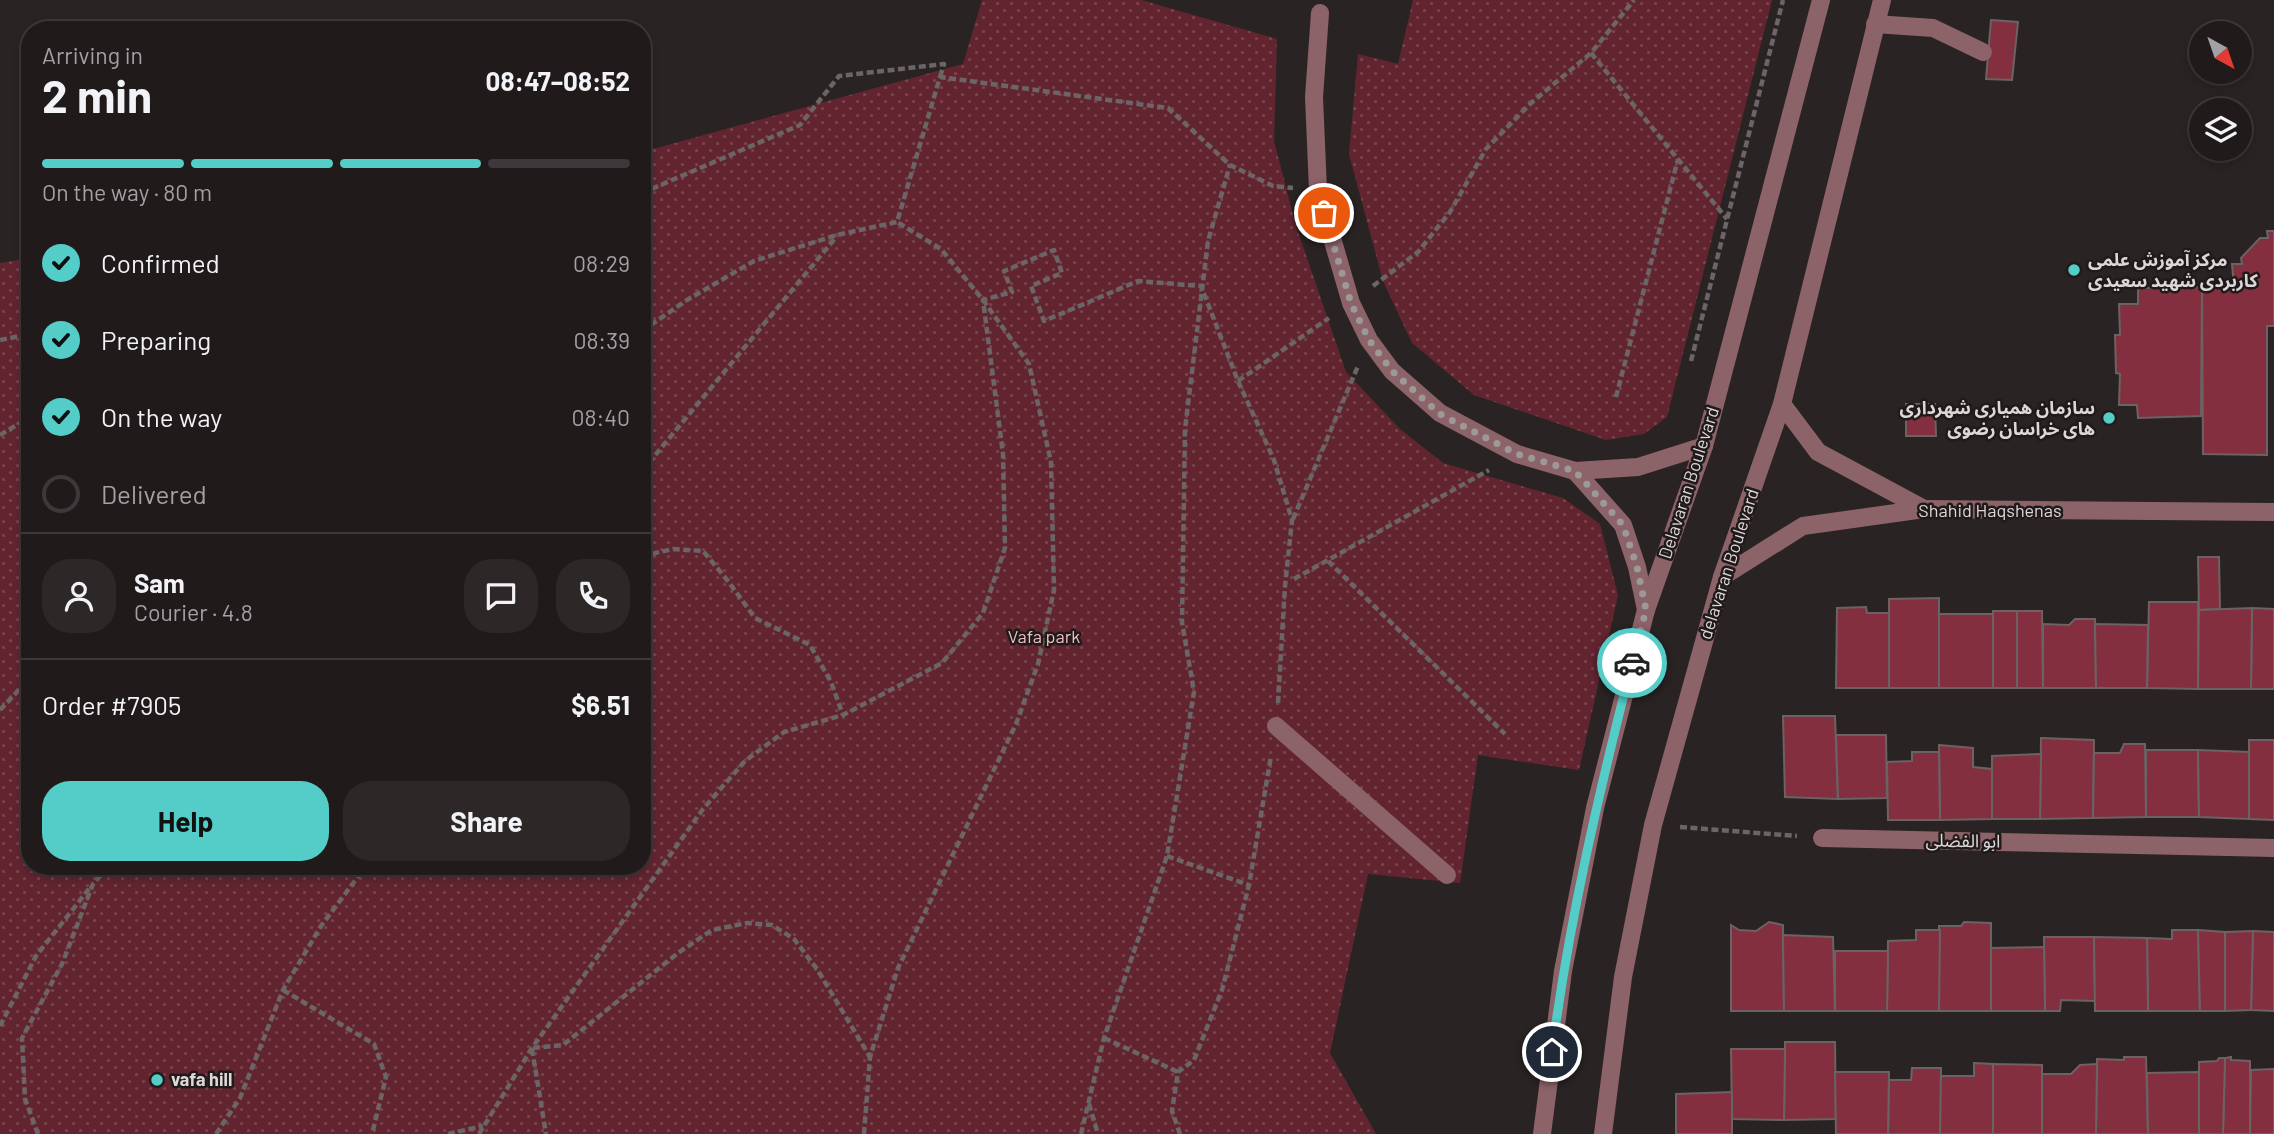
<!DOCTYPE html>
<meta charset="utf-8">
<style>
:root{--surface:#201a1b;--page:#2d2728;--text:#f1f3f6;--muted:#a2a1a3;--line:#3d383a;--accent:#54cdc8}
body{margin:0;font-family:Barlow,"Noto Sans Arabic",sans-serif;background:var(--page);color:var(--text);height:100vh;display:flex;flex-direction:column;font-size:26px;white-space:nowrap}
*{box-sizing:border-box;margin:0}
p{font-size:23px;color:var(--muted)}
.icon{flex:none;width:38px;height:38px;fill:none;stroke:currentColor;stroke-width:2;stroke-linecap:round;stroke-linejoin:round}
.map{position:relative;flex:1;overflow:hidden}
.details{position:absolute;left:21px;top:21px;width:630px;height:854px;display:flex;flex-direction:column;background:var(--surface);border-radius:28px;box-shadow:0 4px 10px #0003,0 0 0 2px var(--line)}
.details>*{flex:none}
.needle{width:46px;rotate:140deg}
.buttons{position:absolute;left:2189px;top:21px;display:grid;gap:14px}
.buttons a{display:grid;place-items:center;width:63px;height:63px;border-radius:50%;background:var(--surface);box-shadow:0 4px 10px #0003,0 0 0 2px var(--line);font-size:35px}
.pin{position:absolute;display:grid;place-items:center;width:60px;height:60px;color:#fff;margin:-30px;border:4px solid #fff;border-radius:50%;box-shadow:0 2px 7px #0007}
.courier{position:absolute;display:grid;place-items:center;width:70px;height:70px;margin:-35px;border:5px solid #54cdc8;border-radius:50%;background:#fff;color:#222;box-shadow:0 2px 9px #0007}
.headline em{font-style:normal;font-weight:700}
.headline div{display:flex;flex-direction:column-reverse}
.headline{display:flex;align-items:center;justify-content:space-between;height:119px;padding:0 21px}
h1{font-size:46px;font-weight:700;line-height:52px}
.bar{display:grid;grid-template-columns:repeat(4,1fr);gap:10px 7px;align-content:center;height:84px;padding:0 21px}
.bar i{height:9px;border-radius:5px;background:var(--line)}
.bar .current{background:var(--accent)}
.bar p{grid-column:span 4}
.line{display:flex;align-items:center;gap:18px;padding:0 21px;border-top:2px solid var(--line)}
.line div{flex:1}
.round{display:grid;place-items:center;flex:none;width:74px;height:74px;border-radius:28px;background:var(--page)}
ol{padding:0 21px;list-style:none}
li{display:flex;align-items:center;gap:21px;height:77px}
li p{margin-inline-start:auto}
li .icon{padding:7px;border-radius:50%;background:var(--accent);color:#111;stroke-width:4}
li:last-child{color:var(--muted)}
li i{width:38px;height:38px;border:4px solid var(--line);border-radius:50%}
.button{display:flex;gap:14px;margin-top:auto;padding:14px 21px}
.button a{flex:1;height:80px;border-radius:28px;background:var(--accent);color:#111;font-size:28px;font-weight:700;line-height:80px;text-align:center}
.button a+a{background:var(--page);color:var(--text)}
.map>svg:first-child{display:block}
.park{fill:url(#park-dots)}
.building{fill:#832f3f;stroke:#6b6263;stroke-width:2}
.lines{fill:none;stroke-linecap:round;stroke-linejoin:round}
.path{stroke:#6c6566;stroke-width:4.5;stroke-dasharray:7 3.5;stroke-linecap:butt}
.minor{stroke:#8c6368;stroke-width:18}
.done{stroke:#9e9999;stroke-width:7;stroke-dasharray:0 12.6}
.route{stroke:#54cdc8;stroke-width:9}
.poi-dot{fill:#54cdc8;stroke:#211a1a;stroke-width:2.5}
.labels{text-anchor:middle;stroke-width:5;stroke-linejoin:round;paint-order:stroke}
.poi-label{font-size:18px;font-weight:bold;fill:#ddd8d8;stroke:#211a1a;text-anchor:start}
.street-label{font-size:18px;fill:#ddd8d8;stroke:#211a1a}
.park-label{font-size:18px;fill:#f0bdc2;stroke:#211a1a}
</style>
<div class="map">
<svg width="2274" height="1134" viewBox="0 0 2274 1134">
<defs>
<pattern id="park-dots" width="8" height="8" patternUnits="userSpaceOnUse" patternTransform="scale(1.75)"><rect width="8" height="8" fill="#622530"/><path d="M2 2h.1M6 6h.1" fill="none" stroke="#78444d" stroke-width="1.8" stroke-linecap="round"/></pattern>
</defs>
<rect width="100%" height="100%" fill="#2a2324"/>
<g class="park">
<polygon points="982,0 1141,0 1277,39 1274,141 1296,226 1346,372 1400,429 1443,463 1563,498 1600,524 1618,595 1579,770 1478,755 1460,883 1368,874 1330,1053 1376,1134 0,1134 0,263 30,258 30,866 642,866 642,152 963,64"/>
<polygon points="1413,0 1772,0 1667,417 1644,434 1606,440 1474,395 1412,343 1383,281 1349,154 1358,54 1398,64"/>
</g>
<g class="building">
<polygon points="1991,20 2018,22 2012,80 1986,79"/>
<polygon points="2267,231 2274,231 2274,326 2267,326 2267,455 2203,454 2202,287 2234,287 2232,264 2242,264 2241,258 2260,238 2268,238"/>
<polygon points="2202,287 2201,416 2138,418 2137,405 2119,405 2120,374 2116,373 2115,335 2120,335 2119,304 2138,304 2138,288"/>
<polygon points="1906,404 1935,404 1936,436 1906,436"/>
<polygon points="2198,557 2219,557 2220,609 2199,610"/>
<polygon points="1939,598 1939,688 1889,688 1889,599"/>
<polygon points="2149,602 2198,602 2198,689 2147,688"/>
<polygon points="1866,607 1867,613 1889,613 1889,688 1836,688 1837,608"/>
<polygon points="2252,608 2274,609 2274,689 2251,689"/>
<polygon points="2252,608 2251,689 2198,689 2199,610"/>
<rect x="1993" y="611" width="24" height="77"/>
<polygon points="2017,611 2042,611 2043,688 2017,688"/>
<rect x="1939" y="614" width="54" height="74"/>
<polygon points="2075,619 2095,619 2096,688 2043,688 2043,624 2069,625"/>
<polygon points="2095,624 2148,625 2147,688 2096,688"/>
<polygon points="1783,716 1835,716 1838,799 1785,797"/>
<polygon points="1836,735 1886,735 1887,798 1838,799"/>
<polygon points="2041,738 2094,740 2093,818 2040,819"/>
<polygon points="2249,740 2274,740 2274,820 2249,819"/>
<polygon points="2124,744 2145,744 2146,817 2093,818 2094,753 2120,753"/>
<polygon points="1939,745 1973,748 1973,767 1992,769 1992,819 1940,820"/>
<polygon points="2146,750 2198,750 2199,817 2146,817"/>
<polygon points="2198,750 2249,752 2249,819 2199,817"/>
<polygon points="1912,752 1939,752 1940,820 1888,820 1887,762 1912,761"/>
<polygon points="2041,754 2040,819 1992,819 1992,756"/>
<polygon points="1769,922 1783,925 1784,1011 1731,1011 1731,925 1739,930 1756,931"/>
<polygon points="1964,922 1991,923 1991,1011 1939,1011 1939,926 1961,926"/>
<polygon points="1916,930 1940,930 1939,1011 1887,1011 1888,941 1916,940"/>
<polygon points="2172,930 2198,930 2200,1011 2148,1011 2147,938 2172,939"/>
<polygon points="2198,930 2225,932 2225,1011 2200,1011"/>
<polygon points="2253,931 2274,932 2274,1011 2251,1010"/>
<polygon points="2253,931 2251,1010 2225,1011 2225,932"/>
<polygon points="1783,935 1833,937 1835,1011 1784,1011"/>
<polygon points="2044,937 2094,937 2095,1001 2061,1000 2060,1011 2045,1011"/>
<polygon points="2094,937 2147,938 2148,1011 2095,1011"/>
<polygon points="2044,947 2045,1011 1991,1011 1991,948"/>
<polygon points="1835,951 1888,951 1887,1011 1835,1011"/>
<polygon points="1785,1042 1835,1042 1836,1119 1784,1120"/>
<polygon points="1731,1049 1785,1049 1784,1120 1732,1119"/>
<polygon points="2124,1057 2146,1057 2148,1134 2096,1134 2097,1059 2124,1060"/>
<polygon points="2231,1057 2231,1060 2250,1061 2250,1134 2223,1134 2225,1058"/>
<polygon points="2219,1058 2225,1058 2223,1134 2199,1134 2199,1062 2217,1061"/>
<polygon points="1974,1063 1993,1064 1993,1134 1940,1134 1940,1076 1974,1076"/>
<polygon points="1993,1064 2042,1065 2042,1134 1993,1134"/>
<polygon points="2097,1064 2096,1134 2042,1134 2042,1074 2071,1074 2080,1065"/>
<polygon points="1912,1068 1941,1068 1940,1134 1888,1134 1889,1080 1911,1080"/>
<polygon points="2274,1069 2274,1134 2250,1134 2251,1070"/>
<polygon points="1835,1072 1889,1072 1888,1134 1836,1134"/>
<polygon points="2199,1072 2199,1134 2148,1134 2147,1073"/>
<polygon points="1732,1092 1732,1134 1676,1134 1676,1094"/>
</g>
<g class="lines">
<g class="path">
<polyline points="1591,53 1727,219"/>
<polyline points="642,193 800,125 839,76 944,64 940,77"/>
<polyline points="1373,286 1418,252 1450,212 1486,149 1530,104 1591,53 1634,0"/>
<polyline points="642,331 687,300 754,261 837,235 897,222 940,77 1168,108 1230,165 1273,186 1293,188"/>
<polyline points="0,340 30,334"/>
<polyline points="1691,361 1783,0"/>
<polyline points="1238,381 1329,318"/>
<polyline points="1616,397 1678,159"/>
<polyline points="0,435 30,417"/>
<polyline points="642,471 837,236"/>
<polyline points="1293,519 1358,366"/>
<polyline points="642,556 673,549 703,551 728,581 755,618 810,645 831,682 843,715"/>
<polyline points="1328,561 1505,734"/>
<polyline points="1294,579 1489,470"/>
<polyline points="0,710 30,678"/>
<polyline points="1680,827 1797,836"/>
<polyline points="1167,856 1249,885"/>
<polyline points="283,990 374,1044 386,1077 372,1134"/>
<polyline points="0,1026 36,956 89,889"/>
<polyline points="1104,1038 1178,1072"/>
<polyline points="533,1048 563,1045 678,953 712,930 747,923 772,925 794,939 817,969 870,1057"/>
<polyline points="532,1049 546,1134"/>
<polyline points="1089,1104 1098,1134"/>
<polyline points="38,1134 25,1099 22,1038 62,964 93,884 109,866"/>
<polyline points="216,1134 240,1098 283,990 321,926 366,866"/>
<polyline points="448,1134 483,1126"/>
<polyline points="479,1134 532,1048 703,809 745,761 784,732 843,715 942,663 983,613 1005,548 1003,454 983,300 1012,292 1004,271 1054,250 1062,273 1031,286 1044,321 1138,281 1201,286 1238,381 1274,460 1292,520 1285,586 1278,703"/>
<polyline points="864,1134 870,1057 898,968 1016,724 1038,664 1054,590 1051,462 1029,364 983,300 941,249 897,222"/>
<polyline points="1081,1134 1104,1038 1167,856 1194,692 1182,622 1185,429 1208,241 1230,165"/>
<polyline points="1180,1134 1172,1111 1178,1072 1194,1060 1222,990 1249,885 1271,756"/>
</g>
<g class="minor">
<polyline points="1320,13 1314,97 1318,190 1351,303 1369,340 1392,371 1440,413 1517,454 1575,471 1638,467 1704,446"/>
<polyline points="1875,24 1933,28 1983,52"/>
<polyline points="1782,404 1818,452 1924,509"/>
<polyline points="1575,471 1623,525 1637,567 1646,610"/>
<polyline points="1722,577 1803,526 1924,509 2274,512"/>
<polyline points="1276,726 1447,875"/>
<polyline points="1822,838 2274,848"/>
<polyline points="1542,1134 1563,971 1595,808 1646,610 1704,446 1821,0"/>
<polyline points="1603,1134 1623,977 1653,825 1722,577 1782,404 1882,0"/>
</g>
</g>
<g class="lines">
<polyline class="done" points="1324,213 1351,303 1369,340 1392,371 1440,414 1517,454 1575,471 1623,525 1637,567 1646,610 1632,663"/>
<path class="route" d="M 1552,1052 C 1569,920 1599,792 1632,663"/>
</g>
<g class="poi-dot">
<circle cx="2074" cy="270" r="7"/>
<circle cx="2109" cy="418" r="7"/>
<circle cx="157" cy="1080" r="7"/>
</g>
<g class="labels">
<g class="poi-label">
<text x="2088" y="266">مرکز آموزش علمی<tspan x="2088" dy="21">کاربردی شهید سعیدی</tspan></text>
<text x="2095" y="414" text-anchor="end">سازمان همیاری شهرداری<tspan x="2095" dy="21">های خراسان رضوی</tspan></text>
<text x="171" y="1086">vafa hill</text>
</g>
<g class="street-label">
<text transform="translate(1689 483) rotate(-72)" y="6">Delavaran Boulevard</text>
<text x="1990" y="517">Shahid Haqshenas</text>
<text transform="translate(1729 564) rotate(-72)" y="6">delavaran Boulevard</text>
<text transform="translate(1963 841) rotate(1)" y="6">ابو الفضلی</text>
</g>
<g class="park-label">
<text x="1044" y="643">Vafa park</text>
</g>
</g>
</svg>
<div class="buttons">
<a><svg class="needle" viewBox="-14 -14 28 28"><path d="M0-13l5 13h-10z" fill="#e53935"/><path d="M0 13l5-13h-10z" fill="#a2a1a3"/></svg></a>
<a><svg class="icon" aria-label="layers" viewBox="0 0 24 24"><path d="M12 4l9 5-9 5-9-5zM3 14l9 5 9-5"/></svg></a>
</div>
<div class="pin" style="left:1324px;top:213px;background:#ea580c"><svg class="icon" aria-label="bag" viewBox="0 0 24 24"><path d="M5 8h14l-1 12H6zM9 8a3 3 0 0 1 6 0"/></svg></div>
<div class="pin" style="left:1552px;top:1052px;background:#1f2937"><svg class="icon" aria-label="home" viewBox="0 0 24 24"><path d="M3 11l9-7 9 7M6 9v11h12V9"/></svg></div>
<div class="courier" style="left:1632px;top:663px"><svg class="icon" aria-label="car" viewBox="0 0 24 24"><path d="M5 17H2v-5l4-1 3-4h7l3 4 3 1v5h-3M9 17h6M6 11h13"/><circle cx="7" cy="17" r="2"/><circle cx="17" cy="17" r="2"/></svg></div>
<section class="details">
<div class="headline"><div><h1>2 min</h1><p>Arriving in</p></div><em>08:47–08:52</em></div>
<div class="bar"><i class="current"></i><i class="current"></i><i class="current"></i><i></i><p>On the way · 80 m</p></div>
<ol>
<li><svg class="icon" aria-label="check" viewBox="0 0 24 24"><path d="M5 12l5 5 9-10"/></svg>Confirmed<p>08:29</p></li>
<li><svg class="icon" aria-label="check" viewBox="0 0 24 24"><path d="M5 12l5 5 9-10"/></svg>Preparing<p>08:39</p></li>
<li><svg class="icon" aria-label="check" viewBox="0 0 24 24"><path d="M5 12l5 5 9-10"/></svg>On the way<p>08:40</p></li>
<li><i></i>Delivered</li>
</ol>
<div class="line" style="height:126px"><a class="round"><svg class="icon" aria-label="person" viewBox="0 0 24 24"><circle cx="12" cy="8" r="4"/><path d="M4 21q1-7 8-7t8 7"/></svg></a><div><b>Sam</b><p>Courier · 4.8</p></div><a class="round"><svg class="icon" aria-label="chat" viewBox="0 0 24 24"><path d="M4 5h16v11H9l-5 4z"/></svg></a><a class="round"><svg class="icon" aria-label="phone" viewBox="0 0 24 24"><path d="M5 4h4l2 5-3 2q2 4 5 5l2-3 5 2v4C11 20 4 13 5 4z"/></svg></a></div>
<div class="line" style="height:91px"><div>Order #7905</div><b>$6.51</b></div>
<div class="button"><a>Help</a><a>Share</a></div>
</section>
</div>
